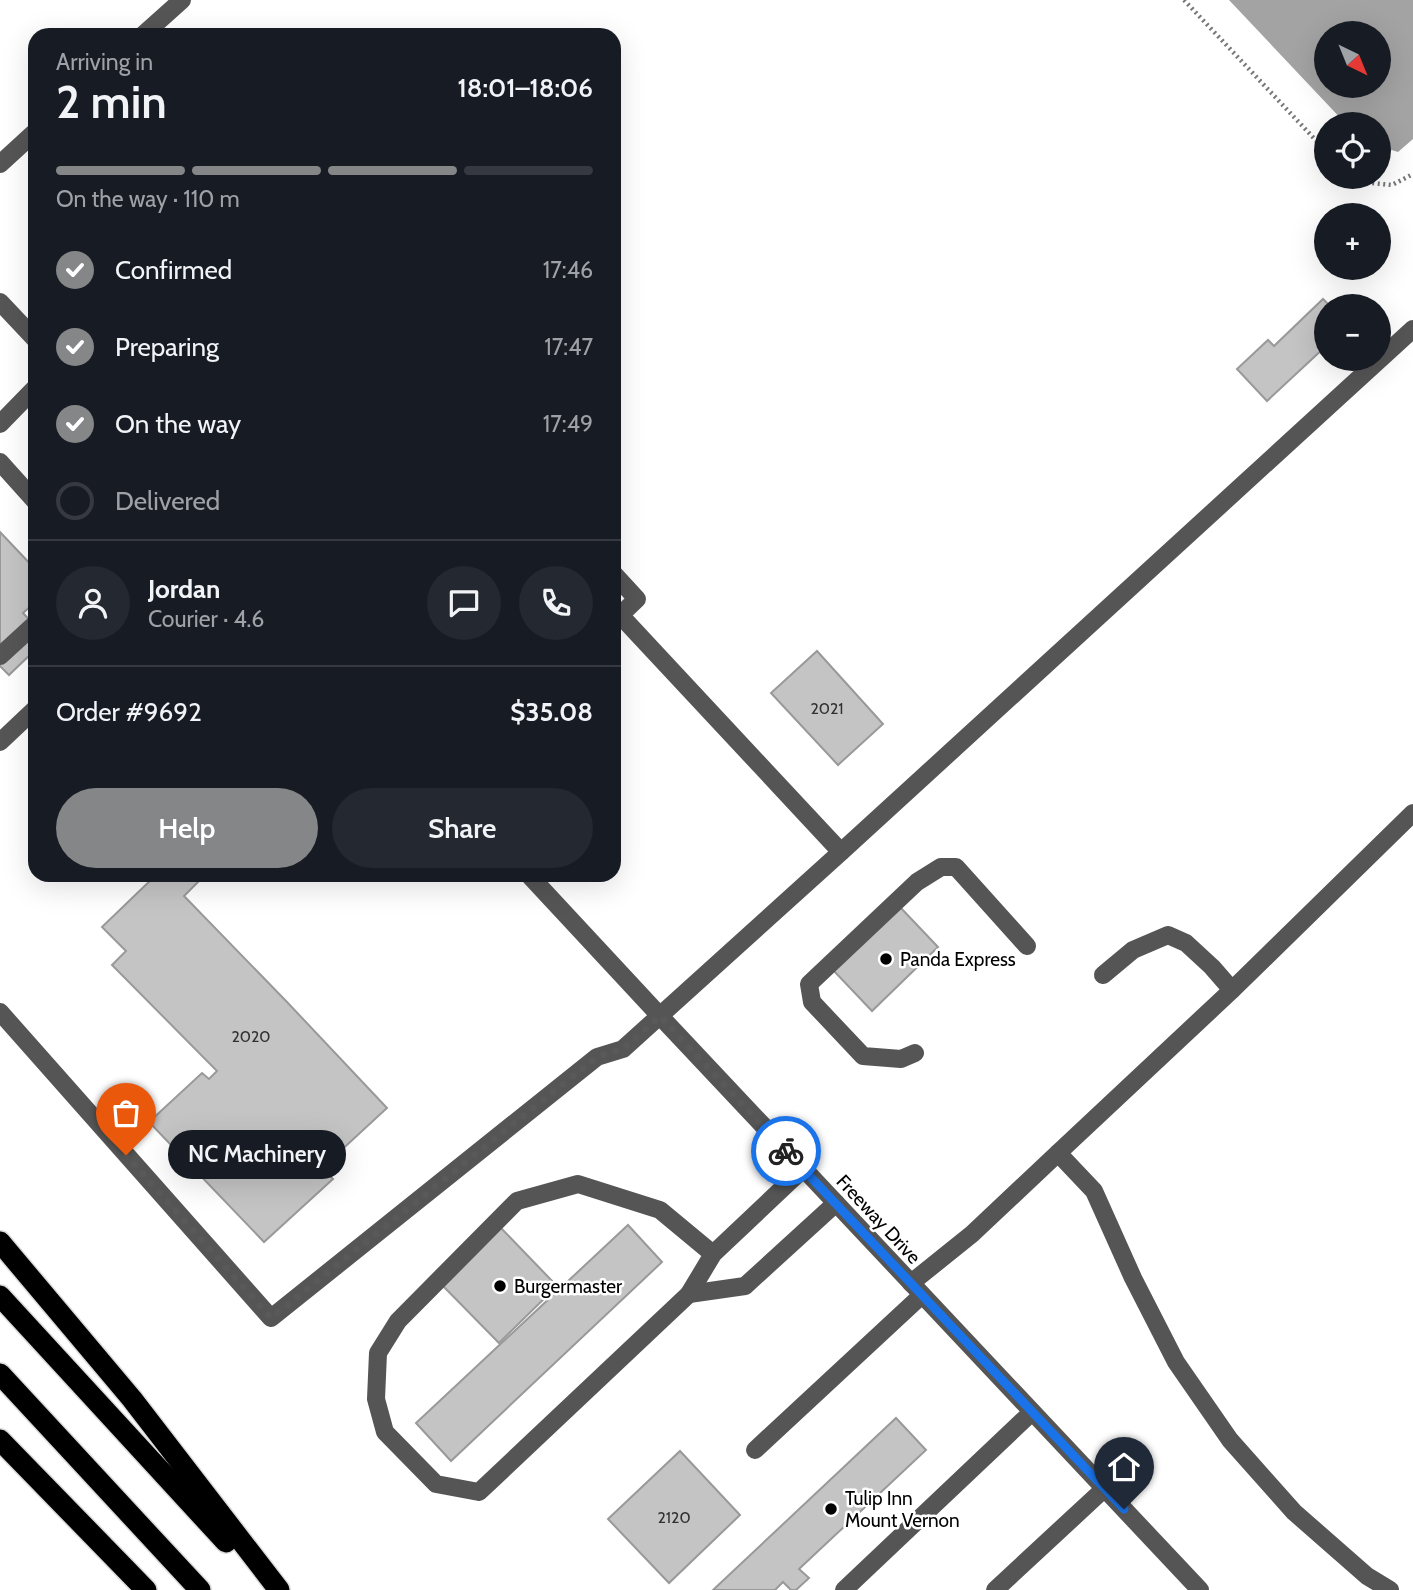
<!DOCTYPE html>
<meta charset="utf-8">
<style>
:root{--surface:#171b24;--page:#242831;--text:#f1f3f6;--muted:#9ea1a6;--line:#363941;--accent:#858687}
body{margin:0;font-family:Cabin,sans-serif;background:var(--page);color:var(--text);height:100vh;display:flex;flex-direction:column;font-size:26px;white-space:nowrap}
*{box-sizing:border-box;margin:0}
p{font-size:23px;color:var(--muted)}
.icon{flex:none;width:38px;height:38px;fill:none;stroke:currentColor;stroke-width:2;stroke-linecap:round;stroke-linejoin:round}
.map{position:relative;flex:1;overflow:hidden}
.details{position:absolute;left:28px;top:28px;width:593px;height:854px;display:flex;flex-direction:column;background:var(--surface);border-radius:21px;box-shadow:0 7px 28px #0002}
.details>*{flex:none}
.needle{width:46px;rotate:137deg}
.controls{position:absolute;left:1314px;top:21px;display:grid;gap:14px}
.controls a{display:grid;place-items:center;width:77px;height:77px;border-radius:50%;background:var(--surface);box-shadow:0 7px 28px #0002;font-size:35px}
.pin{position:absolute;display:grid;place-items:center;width:60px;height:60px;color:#fff;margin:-72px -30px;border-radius:50% 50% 50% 0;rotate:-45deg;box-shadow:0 0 7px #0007}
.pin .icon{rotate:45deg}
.courier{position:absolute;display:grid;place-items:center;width:70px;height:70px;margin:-35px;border:5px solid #1a73e8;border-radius:50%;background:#fff;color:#222;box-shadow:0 2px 9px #0007}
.bubble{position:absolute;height:49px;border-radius:24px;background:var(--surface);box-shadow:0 7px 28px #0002;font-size:23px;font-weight:600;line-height:49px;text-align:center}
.head em{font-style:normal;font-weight:600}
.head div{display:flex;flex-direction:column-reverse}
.head{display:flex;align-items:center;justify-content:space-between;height:119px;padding:0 28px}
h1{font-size:46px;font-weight:600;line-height:52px}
.bar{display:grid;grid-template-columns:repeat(4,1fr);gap:10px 7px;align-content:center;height:84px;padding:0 28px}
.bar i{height:9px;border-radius:5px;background:var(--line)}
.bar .current{background:var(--accent)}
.bar p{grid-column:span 4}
.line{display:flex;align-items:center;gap:18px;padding:0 28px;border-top:2px solid var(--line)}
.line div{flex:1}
.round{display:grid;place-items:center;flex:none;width:74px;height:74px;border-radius:37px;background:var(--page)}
ol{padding:0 28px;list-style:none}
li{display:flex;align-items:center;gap:21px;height:77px}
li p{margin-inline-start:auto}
li .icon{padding:7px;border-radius:50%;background:var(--accent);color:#fff;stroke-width:4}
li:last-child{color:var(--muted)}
li i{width:38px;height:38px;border:4px solid var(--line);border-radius:50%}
.cta{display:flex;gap:14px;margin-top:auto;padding:14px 28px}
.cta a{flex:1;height:80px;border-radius:42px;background:var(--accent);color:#fff;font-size:28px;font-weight:600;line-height:80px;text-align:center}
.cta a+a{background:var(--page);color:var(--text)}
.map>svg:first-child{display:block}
.water{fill:#a3a3a3;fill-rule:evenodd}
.building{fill:#c4c4c4;stroke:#999;stroke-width:2}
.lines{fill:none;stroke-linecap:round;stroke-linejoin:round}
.highway-casing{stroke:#dbdbdb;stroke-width:24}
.path{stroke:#777;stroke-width:4.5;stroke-dasharray:2 3.5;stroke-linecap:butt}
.minor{stroke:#555;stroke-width:18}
.highway{stroke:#000;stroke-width:21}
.done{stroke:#595959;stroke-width:7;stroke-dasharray:0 12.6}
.route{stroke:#1a73e8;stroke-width:9}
.poi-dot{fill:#000;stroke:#fff;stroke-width:2.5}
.labels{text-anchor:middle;stroke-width:5;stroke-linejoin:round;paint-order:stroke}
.number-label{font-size:16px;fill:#313131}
.poi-label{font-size:19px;fill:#000;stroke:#fff;text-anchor:start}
.street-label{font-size:19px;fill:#000;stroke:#fff}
</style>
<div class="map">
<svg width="1413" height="1590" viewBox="0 0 1413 1590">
<rect width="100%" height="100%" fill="#fff"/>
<path class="water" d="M 1229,0 L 1413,0 L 1413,139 L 1398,152 L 1379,146 L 1379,124 L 1346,124 ZM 1326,33 L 1379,33 L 1379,86 L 1326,86 Z"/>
<g class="building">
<polygon points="1323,299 1330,306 1326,306 1326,346 1267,401 1237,369 1268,340 1274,346"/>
<polygon points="0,532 35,569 35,602 23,613 35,626 35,650 9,675 0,666"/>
<polygon points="817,651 883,724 838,765 771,693"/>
<polygon points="156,875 205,875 184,896 287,1002 387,1108 322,1168 333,1179 264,1242 149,1122 202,1073 209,1079 217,1071 112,965 126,951 102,927"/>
<polygon points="899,906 938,947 872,1011 833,970"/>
<polygon points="628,1225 662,1262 451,1461 416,1423"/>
<polygon points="501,1228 557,1286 499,1343 442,1285"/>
<polygon points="896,1418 926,1450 799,1569 809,1578 796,1590 791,1590 783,1582 775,1590 713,1590"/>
<polygon points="680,1451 740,1515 669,1583 608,1519"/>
</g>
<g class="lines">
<defs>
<g id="highway">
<polyline points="0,1242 132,1399 279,1590"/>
<polyline points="0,1296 226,1542"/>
<polyline points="0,1374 200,1590"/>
<polyline points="0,1440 146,1590"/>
</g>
</defs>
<use href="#highway" class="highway-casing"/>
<g class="path">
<polyline points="1184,0 1326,151"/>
<polyline points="1357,177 1371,183 1392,185 1413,174"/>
</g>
<g class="minor">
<polyline points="143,35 182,0"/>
<polyline points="0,164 35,132"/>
<polyline points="0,302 35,339"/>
<polyline points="0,424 35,388"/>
<polyline points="0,462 35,501"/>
<polyline points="614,574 637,599 614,621"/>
<polyline points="620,615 841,852"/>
<polyline points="0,656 35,624"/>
<polyline points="0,742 35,709"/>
<polyline points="529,875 660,1016 1200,1590"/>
<polyline points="1103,975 1133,950 1168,935 1186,943 1212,967 1232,990"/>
<polyline points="0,1012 271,1318 597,1057 623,1049 841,852 1413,329"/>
<polyline points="915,1053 901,1059 863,1056 812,1002 809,984 917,882 941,867 956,867 1027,946"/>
<polyline points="1058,1153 1094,1191 1133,1278 1176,1362 1230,1440 1294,1512 1367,1576 1390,1590"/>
<polyline points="713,1254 660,1210 578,1184 517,1201 398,1321 378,1353 376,1399 385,1432 436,1484 479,1492 689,1294 713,1254 803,1169"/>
<polyline points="911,1283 972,1234 1058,1153 1232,990 1413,813"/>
<polyline points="689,1294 745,1286 836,1203"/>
<polyline points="755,1450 922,1295"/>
<polyline points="844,1590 1032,1412"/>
<polyline points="995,1590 1104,1489"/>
</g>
<use href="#highway" class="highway"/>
</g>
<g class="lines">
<polyline class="done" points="126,1155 271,1318 597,1057 623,1049 660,1016 786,1151"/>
<polyline class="route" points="786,1151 1124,1509"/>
</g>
<g class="poi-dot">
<circle cx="886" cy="959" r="7"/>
<circle cx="500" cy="1286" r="7"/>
<circle cx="831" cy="1509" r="7"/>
</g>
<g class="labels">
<g class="number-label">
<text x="827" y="714">2021</text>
<text x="251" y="1042">2020</text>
<text x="674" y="1523">2120</text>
</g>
<g class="poi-label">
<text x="900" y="966">Panda Express</text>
<text x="514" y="1293">Burgermaster</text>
<text x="845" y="1505">Tulip Inn<tspan x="845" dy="22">Mount Vernon</tspan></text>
</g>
<g class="street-label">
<text transform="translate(879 1219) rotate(47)" y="7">Freeway Drive</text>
</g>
</g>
</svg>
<div class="controls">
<a><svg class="needle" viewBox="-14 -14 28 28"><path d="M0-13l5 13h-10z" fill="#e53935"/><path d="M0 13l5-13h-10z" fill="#9ea1a6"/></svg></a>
<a><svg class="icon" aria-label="locate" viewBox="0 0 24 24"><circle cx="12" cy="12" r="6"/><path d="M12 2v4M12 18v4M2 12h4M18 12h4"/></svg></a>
<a>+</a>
<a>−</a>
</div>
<div class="pin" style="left:126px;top:1155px;background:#ea580c"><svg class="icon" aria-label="bag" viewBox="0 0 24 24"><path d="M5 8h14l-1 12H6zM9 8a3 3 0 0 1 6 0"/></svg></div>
<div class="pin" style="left:1124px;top:1509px;background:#1f2937"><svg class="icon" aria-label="home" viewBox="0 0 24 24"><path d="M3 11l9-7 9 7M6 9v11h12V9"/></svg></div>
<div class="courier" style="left:786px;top:1151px"><svg class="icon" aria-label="bike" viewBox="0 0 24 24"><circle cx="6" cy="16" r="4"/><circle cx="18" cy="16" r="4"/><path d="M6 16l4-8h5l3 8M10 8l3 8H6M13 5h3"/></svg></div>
<div class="bubble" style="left:168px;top:1130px;width:178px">NC Machinery</div>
<section class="details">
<div class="head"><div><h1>2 min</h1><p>Arriving in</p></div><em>18:01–18:06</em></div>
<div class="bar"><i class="current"></i><i class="current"></i><i class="current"></i><i></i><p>On the way · 110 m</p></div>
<ol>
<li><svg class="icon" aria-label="check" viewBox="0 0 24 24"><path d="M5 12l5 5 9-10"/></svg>Confirmed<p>17:46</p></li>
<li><svg class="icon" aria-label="check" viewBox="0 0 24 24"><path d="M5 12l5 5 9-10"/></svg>Preparing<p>17:47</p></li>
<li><svg class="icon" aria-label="check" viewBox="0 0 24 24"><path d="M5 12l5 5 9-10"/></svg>On the way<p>17:49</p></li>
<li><i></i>Delivered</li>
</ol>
<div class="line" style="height:126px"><a class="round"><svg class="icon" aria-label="person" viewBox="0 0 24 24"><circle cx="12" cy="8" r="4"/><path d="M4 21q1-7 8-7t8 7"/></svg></a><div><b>Jordan</b><p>Courier · 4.6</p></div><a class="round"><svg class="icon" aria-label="chat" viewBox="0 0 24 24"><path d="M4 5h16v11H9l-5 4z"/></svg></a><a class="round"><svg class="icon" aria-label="phone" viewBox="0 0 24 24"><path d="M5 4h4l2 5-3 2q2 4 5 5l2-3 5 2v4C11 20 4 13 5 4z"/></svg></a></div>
<div class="line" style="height:91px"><div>Order #9692</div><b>$35.08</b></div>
<div class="cta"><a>Help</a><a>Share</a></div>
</section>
</div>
